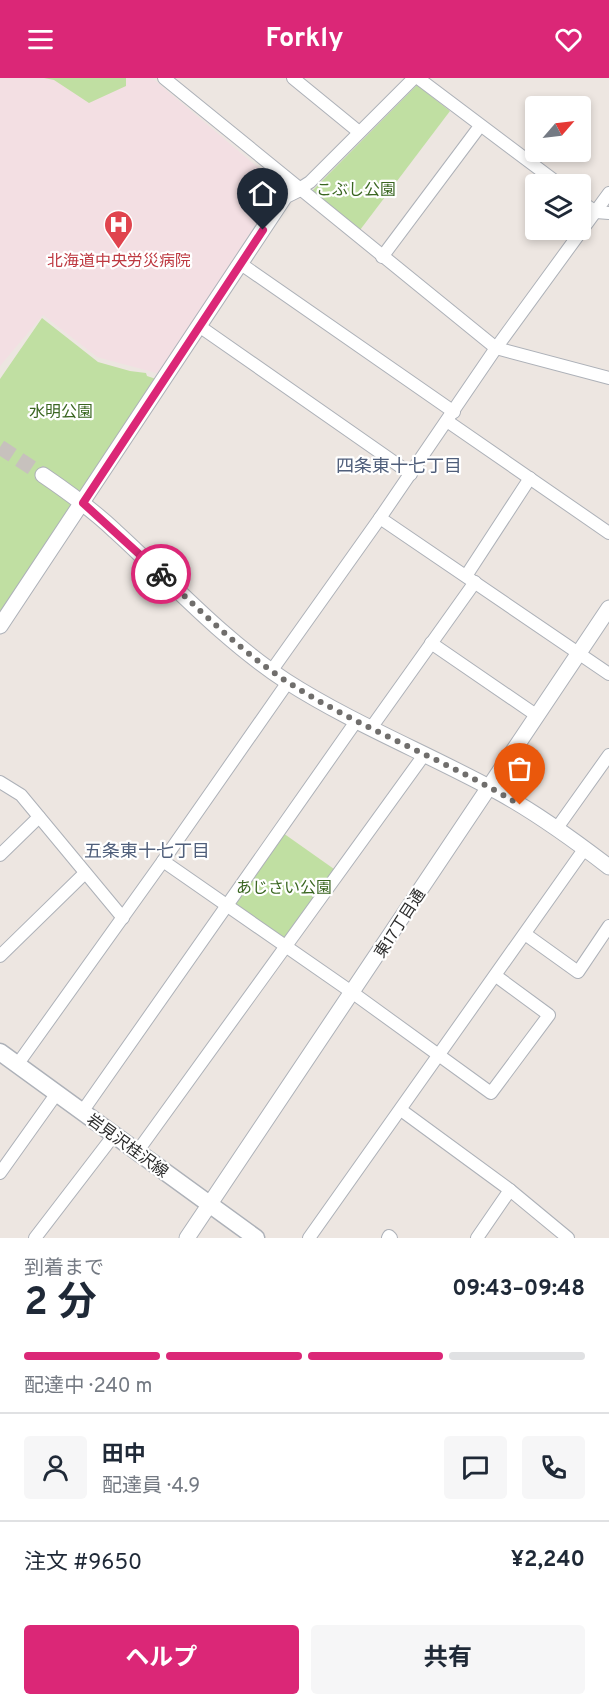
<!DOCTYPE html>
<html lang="ja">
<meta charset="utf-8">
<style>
:root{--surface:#fff;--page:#f6f6f7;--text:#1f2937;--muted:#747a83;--line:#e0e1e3;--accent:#db2777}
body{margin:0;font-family:Overpass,"Noto Sans JP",sans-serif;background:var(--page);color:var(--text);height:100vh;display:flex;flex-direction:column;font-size:22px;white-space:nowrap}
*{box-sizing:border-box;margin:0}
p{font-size:20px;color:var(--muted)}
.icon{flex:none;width:33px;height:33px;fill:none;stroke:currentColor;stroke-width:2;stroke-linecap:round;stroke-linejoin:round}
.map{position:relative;height:1160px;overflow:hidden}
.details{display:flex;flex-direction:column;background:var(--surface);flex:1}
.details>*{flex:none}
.needle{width:39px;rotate:62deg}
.tools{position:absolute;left:525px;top:18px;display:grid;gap:12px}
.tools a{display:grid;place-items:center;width:66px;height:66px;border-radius:6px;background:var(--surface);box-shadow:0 3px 9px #0003;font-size:30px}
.pin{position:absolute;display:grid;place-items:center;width:51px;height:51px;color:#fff;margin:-62px -26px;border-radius:50% 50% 50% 0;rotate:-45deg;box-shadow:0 0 6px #0007}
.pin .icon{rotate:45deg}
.courier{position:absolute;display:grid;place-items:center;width:60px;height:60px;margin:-30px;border:4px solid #db2777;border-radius:50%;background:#fff;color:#222;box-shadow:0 2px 8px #0007}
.overview em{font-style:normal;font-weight:700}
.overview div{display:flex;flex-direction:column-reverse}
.overview{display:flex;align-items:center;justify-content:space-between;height:102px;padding:0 24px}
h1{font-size:39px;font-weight:700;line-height:45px}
.bar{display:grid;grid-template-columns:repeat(4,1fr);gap:9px 6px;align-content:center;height:72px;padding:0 24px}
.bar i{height:8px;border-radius:4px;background:var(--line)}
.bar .active{background:var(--accent)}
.bar p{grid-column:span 4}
.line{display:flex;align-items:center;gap:15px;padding:0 24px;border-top:2px solid var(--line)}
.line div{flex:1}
.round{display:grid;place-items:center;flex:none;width:63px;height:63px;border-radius:6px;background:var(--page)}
.button{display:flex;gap:12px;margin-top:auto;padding:12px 24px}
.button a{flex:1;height:69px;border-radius:6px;background:var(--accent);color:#fff;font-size:24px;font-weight:700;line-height:69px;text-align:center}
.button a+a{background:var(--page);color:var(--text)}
header{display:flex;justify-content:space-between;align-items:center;height:78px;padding:0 24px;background:var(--accent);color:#fff;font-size:27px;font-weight:700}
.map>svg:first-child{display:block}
.medical{fill:#f3dfe3}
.green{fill:#c0dfa2}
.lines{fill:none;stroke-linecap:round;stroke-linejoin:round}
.tertiary-tunnel{stroke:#c7c1bd;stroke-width:15;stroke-dasharray:15 8;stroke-linecap:butt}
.minor-casing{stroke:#adb1b8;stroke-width:14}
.tertiary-casing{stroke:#adb1b8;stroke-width:17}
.secondary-casing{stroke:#adb1b8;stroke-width:19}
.minor{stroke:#fff;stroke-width:12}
.tertiary{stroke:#fff;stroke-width:15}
.secondary{stroke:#fff;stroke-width:16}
.done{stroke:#706e6c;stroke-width:6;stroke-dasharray:0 10.8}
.route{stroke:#db2777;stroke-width:8}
.labels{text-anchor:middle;stroke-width:4.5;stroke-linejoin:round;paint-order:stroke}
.park-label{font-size:16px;fill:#3a6621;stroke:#fff}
.health-label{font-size:16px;fill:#be3a42;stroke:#fff}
.street-label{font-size:16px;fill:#2d2d2d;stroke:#fff}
.neighbourhood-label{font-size:18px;fill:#505f7b;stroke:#fff}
</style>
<header><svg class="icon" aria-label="menu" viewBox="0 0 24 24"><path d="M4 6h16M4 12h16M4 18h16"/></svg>Forkly<svg class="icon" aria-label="heart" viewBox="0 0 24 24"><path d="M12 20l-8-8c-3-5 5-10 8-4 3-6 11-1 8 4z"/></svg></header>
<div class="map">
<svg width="609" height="1160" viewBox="0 0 609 1160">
<rect width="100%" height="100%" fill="#ede6e1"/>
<polygon class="medical" points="0,0 152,0 280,108 160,296 97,279 43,237 0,288"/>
<g class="green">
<polygon points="44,0 126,0 126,8 89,25 54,2"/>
<polygon points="417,7 450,33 360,152 312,113"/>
<polygon points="42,240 98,284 130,293 146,295 147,298 156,301 0,536 0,301"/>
<polygon points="283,755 334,791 285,862 234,826"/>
</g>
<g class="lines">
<polyline class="tertiary-tunnel" points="0,369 43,397"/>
<defs>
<g id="minor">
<polyline points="164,0 496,270 609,300"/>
<polyline points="293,0 359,54"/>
<polyline points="418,0 559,106"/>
<polyline points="299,111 310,104 414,0"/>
<polyline points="580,123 596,134 609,135"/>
<polyline points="382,179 480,48"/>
<polyline points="241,186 454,334"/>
<polyline points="199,248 411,396"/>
<polyline points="447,343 609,455"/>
<polyline points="380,440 609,596"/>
<polyline points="466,498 530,400"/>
<polyline points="431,565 536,637"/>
<polyline points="272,592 380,440 496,270 609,115"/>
<polyline points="371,650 475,504"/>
<polyline points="0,704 21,717 123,840"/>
<polyline points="557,750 609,677"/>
<polyline points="0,777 39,739"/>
<polyline points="163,783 353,915 491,1015 549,937 496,898"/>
<polyline points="525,856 578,894 609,848"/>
<polyline points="0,878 85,795"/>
<polyline points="17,987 163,783 288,604"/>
<polyline points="401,1032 510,1112 568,1160"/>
<polyline points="82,1034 357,642"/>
<polyline points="137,1074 424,677"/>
<polyline points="0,1095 57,1015"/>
<polyline points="35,1160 114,1057"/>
<polyline points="309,1160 585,770"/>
<polyline points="388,1160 389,1158 391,1160"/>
<polyline points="477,1160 510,1112"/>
</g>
<g id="tertiary">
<path d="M 43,397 C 68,414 93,432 115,453 C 171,504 222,561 286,603 C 353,646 429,676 500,715 C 538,736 574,762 609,789"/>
<polyline points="0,548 285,118 299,111"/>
<polyline points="187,1160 609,530"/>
</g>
<polyline id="secondary" points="0,974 256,1160"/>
</defs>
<use href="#minor" class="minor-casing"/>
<use href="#tertiary" class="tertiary-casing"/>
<use href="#secondary" class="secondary-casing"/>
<use href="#minor" class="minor"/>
<use href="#tertiary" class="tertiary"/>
<use href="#secondary" class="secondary"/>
</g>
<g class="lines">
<path class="done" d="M 161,496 C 202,534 238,571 286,603 C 360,651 445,681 520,727"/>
<polyline class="route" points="161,496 83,425 263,152"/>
</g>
<defs>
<symbol id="hospital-pin" viewBox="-11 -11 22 30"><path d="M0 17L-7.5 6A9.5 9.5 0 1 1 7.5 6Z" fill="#e0444e" stroke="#fff"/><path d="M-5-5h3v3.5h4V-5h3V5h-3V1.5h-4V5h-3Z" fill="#fff"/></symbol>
</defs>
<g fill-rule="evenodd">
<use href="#hospital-pin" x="102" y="130" width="33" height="45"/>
</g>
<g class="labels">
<g class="park-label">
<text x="356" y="117">こぶし公園</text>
<text x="61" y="339">水明公園</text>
<text x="284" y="815">あじさい公園</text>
</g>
<g class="health-label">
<text x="119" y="188">北海道中央労災病院</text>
</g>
<g class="street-label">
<text transform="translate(399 845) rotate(-57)" y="6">東17丁目通</text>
<text transform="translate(128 1067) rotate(36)" y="6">岩見沢桂沢線</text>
</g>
<g class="neighbourhood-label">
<text x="399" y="394">四条東十七丁目</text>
<text x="147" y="779">五条東十七丁目</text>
</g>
</g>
</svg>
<div class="tools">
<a><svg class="needle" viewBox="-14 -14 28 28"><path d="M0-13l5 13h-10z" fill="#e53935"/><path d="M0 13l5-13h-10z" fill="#747a83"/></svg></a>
<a><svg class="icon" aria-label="layers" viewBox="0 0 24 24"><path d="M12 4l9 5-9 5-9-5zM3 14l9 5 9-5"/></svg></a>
</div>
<div class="pin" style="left:520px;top:727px;background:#ea580c"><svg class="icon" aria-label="bag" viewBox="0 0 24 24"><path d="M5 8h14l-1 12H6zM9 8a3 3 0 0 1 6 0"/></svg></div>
<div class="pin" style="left:263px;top:152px;background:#1f2937"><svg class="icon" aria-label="home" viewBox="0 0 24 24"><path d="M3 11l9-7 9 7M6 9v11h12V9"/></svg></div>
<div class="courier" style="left:161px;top:496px"><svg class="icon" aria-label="bike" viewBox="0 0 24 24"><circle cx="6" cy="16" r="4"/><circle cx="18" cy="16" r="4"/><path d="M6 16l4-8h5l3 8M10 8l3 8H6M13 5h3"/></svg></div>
</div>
<section class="details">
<div class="overview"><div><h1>2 分</h1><p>到着まで</p></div><em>09:43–09:48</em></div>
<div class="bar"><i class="active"></i><i class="active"></i><i class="active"></i><i></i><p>配達中 · 240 m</p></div>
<div class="line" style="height:108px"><a class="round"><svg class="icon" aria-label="person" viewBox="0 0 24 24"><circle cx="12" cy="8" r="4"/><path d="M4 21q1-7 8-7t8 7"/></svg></a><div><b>田中</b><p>配達員 · 4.9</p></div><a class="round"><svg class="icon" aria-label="chat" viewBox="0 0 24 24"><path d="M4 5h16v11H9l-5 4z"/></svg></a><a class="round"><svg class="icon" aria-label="phone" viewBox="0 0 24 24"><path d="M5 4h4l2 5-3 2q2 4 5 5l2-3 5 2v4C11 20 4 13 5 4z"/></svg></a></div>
<div class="line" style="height:78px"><div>注文 #9650</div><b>¥2,240</b></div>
<div class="button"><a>ヘルプ</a><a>共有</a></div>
</section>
